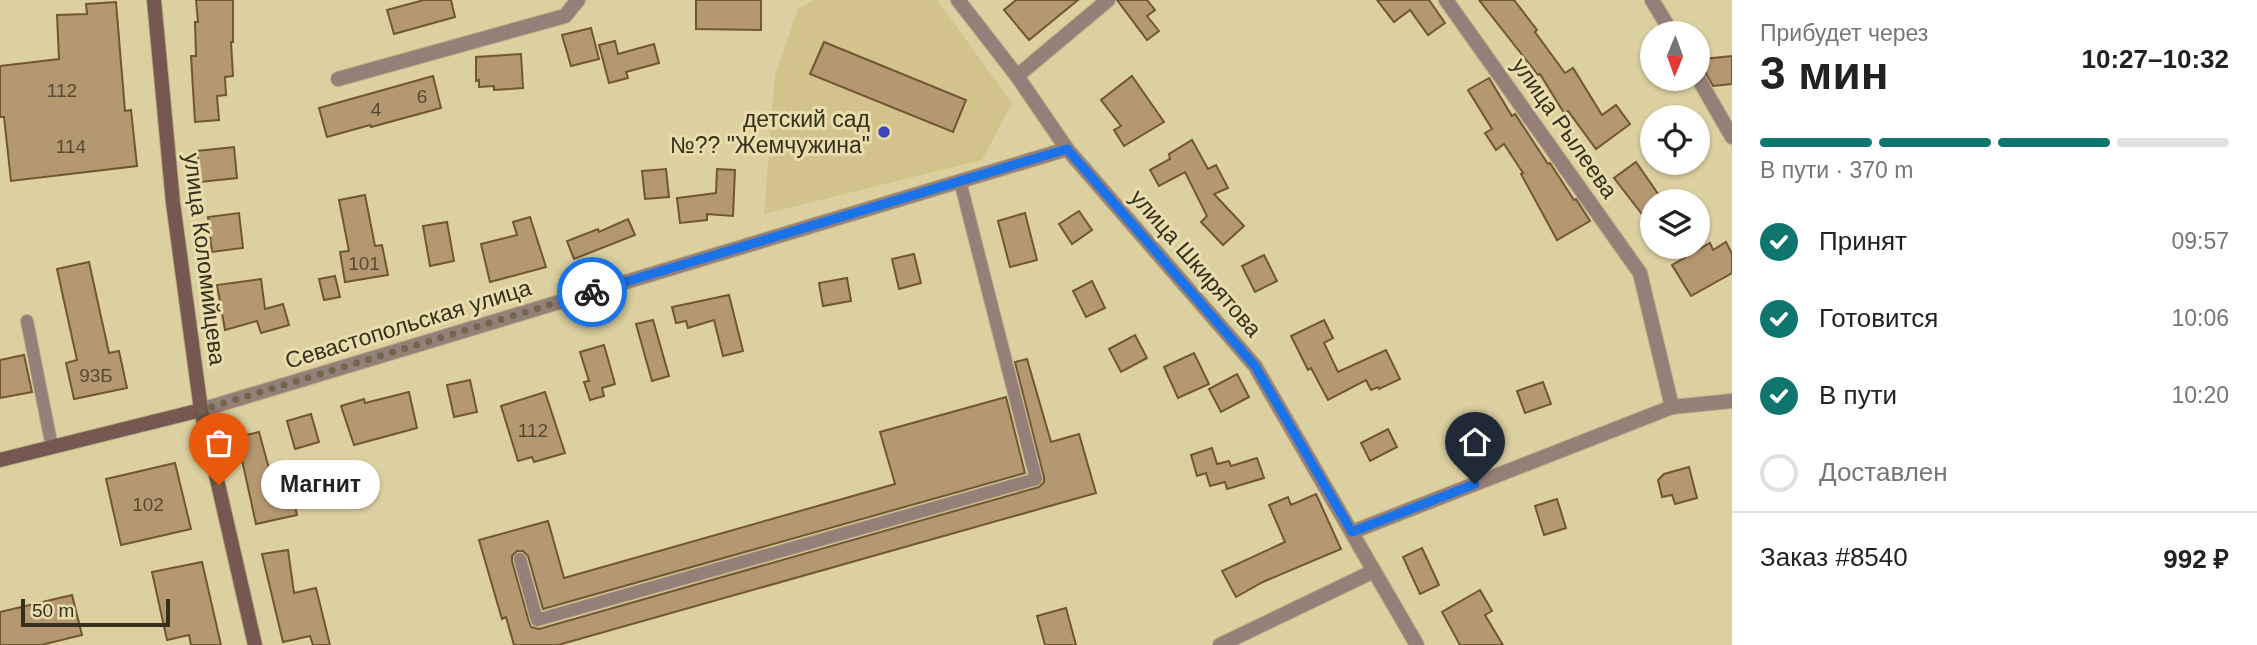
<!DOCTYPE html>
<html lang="ru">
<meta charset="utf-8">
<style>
:root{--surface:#fff;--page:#f6f6f6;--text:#222;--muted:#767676;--line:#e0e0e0;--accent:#0f766e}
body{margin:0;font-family:Arial,sans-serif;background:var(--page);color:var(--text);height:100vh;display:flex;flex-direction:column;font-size:26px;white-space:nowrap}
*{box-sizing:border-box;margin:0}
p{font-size:23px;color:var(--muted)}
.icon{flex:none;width:38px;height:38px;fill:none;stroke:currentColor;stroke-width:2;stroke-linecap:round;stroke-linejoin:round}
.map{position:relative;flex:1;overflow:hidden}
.drawer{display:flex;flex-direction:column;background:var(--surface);width:525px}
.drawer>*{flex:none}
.needle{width:46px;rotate:181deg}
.fabs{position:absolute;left:1640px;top:21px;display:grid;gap:14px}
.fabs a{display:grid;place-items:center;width:70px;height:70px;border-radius:50%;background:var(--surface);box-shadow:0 2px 5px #0004;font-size:35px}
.scale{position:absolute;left:21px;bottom:18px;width:149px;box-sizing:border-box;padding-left:7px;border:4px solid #35301e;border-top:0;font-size:19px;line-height:24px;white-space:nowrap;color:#35301e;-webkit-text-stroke:5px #eaddad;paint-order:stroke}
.pin{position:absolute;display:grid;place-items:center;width:60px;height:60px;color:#fff;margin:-72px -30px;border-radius:50% 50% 50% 0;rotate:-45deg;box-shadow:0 0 7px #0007}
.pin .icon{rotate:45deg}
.courier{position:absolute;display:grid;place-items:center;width:70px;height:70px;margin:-35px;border:5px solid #1a73e8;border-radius:50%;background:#fff;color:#222;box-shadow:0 2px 9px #0007}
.bubble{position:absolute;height:49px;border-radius:24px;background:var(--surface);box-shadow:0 2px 5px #0004;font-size:23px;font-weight:600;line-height:49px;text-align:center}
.head em{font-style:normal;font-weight:600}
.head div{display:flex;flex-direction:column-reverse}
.head{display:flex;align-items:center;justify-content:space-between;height:119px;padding:0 28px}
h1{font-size:46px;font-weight:600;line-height:52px}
.bar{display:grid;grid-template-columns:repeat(4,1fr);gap:10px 7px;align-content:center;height:84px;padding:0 28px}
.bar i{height:9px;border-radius:5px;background:var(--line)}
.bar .on{background:var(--accent)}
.bar p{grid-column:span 4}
.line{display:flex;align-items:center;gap:18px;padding:0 28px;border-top:2px solid var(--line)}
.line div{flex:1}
ol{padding:0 28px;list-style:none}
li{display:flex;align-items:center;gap:21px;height:77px}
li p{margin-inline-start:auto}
li .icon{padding:7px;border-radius:50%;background:var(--accent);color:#fff;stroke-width:4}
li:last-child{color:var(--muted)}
li i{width:38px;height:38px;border:4px solid var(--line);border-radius:50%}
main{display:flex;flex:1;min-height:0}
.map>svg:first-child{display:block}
.built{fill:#d2c38d}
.building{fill:#b59871;stroke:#705631;stroke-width:2}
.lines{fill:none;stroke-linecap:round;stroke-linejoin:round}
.service-casing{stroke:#b7ad84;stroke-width:14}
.minor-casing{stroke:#b7ad84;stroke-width:16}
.tertiary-casing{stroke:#b7ad84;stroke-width:16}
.secondary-casing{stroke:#b7ad84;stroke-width:16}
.service{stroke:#957f79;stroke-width:12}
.minor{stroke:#957f79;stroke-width:14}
.tertiary{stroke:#957f79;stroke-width:14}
.secondary{stroke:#775851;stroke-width:14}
.done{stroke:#6f684c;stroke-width:7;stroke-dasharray:0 12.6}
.route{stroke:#1a73e8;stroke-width:9}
.poi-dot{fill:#3e44b9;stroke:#eaddad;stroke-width:2.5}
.labels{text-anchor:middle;stroke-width:6;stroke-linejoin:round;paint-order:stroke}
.number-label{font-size:19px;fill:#554a33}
.poi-label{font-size:23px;fill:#35301e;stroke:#eaddad;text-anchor:end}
.street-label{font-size:23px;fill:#35301e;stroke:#eaddad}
</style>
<main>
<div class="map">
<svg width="1732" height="645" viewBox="0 0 1732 645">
<rect width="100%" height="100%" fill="#dcd0a1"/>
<polygon class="built" points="813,0 937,0 1012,103 982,160 764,214 775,75 798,9"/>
<g class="building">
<polygon points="196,0 233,0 233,42 231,42 233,76 225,77 226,95 217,96 219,120 195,122 191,56 196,56 195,22 198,22"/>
<polygon points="424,0 451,0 455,17 394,34 387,10"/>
<polygon points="696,0 761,0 761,30 696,29"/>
<polygon points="1016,0 1078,0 1029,40 1004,10"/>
<polygon points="1117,0 1147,0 1155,10 1147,16 1159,31 1147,40"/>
<polygon points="1377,0 1429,0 1445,23 1428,35 1410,10 1394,22"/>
<polygon points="1479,0 1514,0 1537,30 1535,32 1565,73 1573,68 1602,115 1616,105 1630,124 1596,149 1568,111 1564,113 1540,74 1538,75"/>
<polygon points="116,2 125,111 131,110 137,166 11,181 4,117 0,117 0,66 59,59 57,15 87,14 86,4"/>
<polygon points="591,28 599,59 571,66 562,35"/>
<polygon points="615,41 618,54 654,44 659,63 626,72 628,78 609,83 599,45"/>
<polygon points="824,42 966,100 953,132 810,74"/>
<polygon points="521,54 523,88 494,90 494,86 479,87 479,80 476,81 476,57"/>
<polygon points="1732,56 1732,84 1713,86 1704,70 1703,59"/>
<polygon points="433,76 441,108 371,127 370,125 327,137 319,108"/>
<polygon points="1132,76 1164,122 1124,146 1114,130 1121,126 1101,100"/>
<polygon points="1489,78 1512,116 1515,114 1548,164 1550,163 1574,200 1576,199 1590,221 1557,240 1521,174 1523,173 1504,144 1496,150 1485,133 1492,129 1468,90"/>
<polygon points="1192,140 1208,169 1216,165 1228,188 1214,194 1244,226 1223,245 1201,222 1207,216 1185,172 1159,186 1150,170 1170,159 1169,154"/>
<polygon points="234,147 237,178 200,182 197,151"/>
<polygon points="1636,162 1663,201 1652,201 1652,227 1614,178"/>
<polygon points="666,169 669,197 645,199 642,171"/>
<polygon points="717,169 735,170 733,216 707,214 707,220 680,223 677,198 716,193"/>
<polygon points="365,195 375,246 382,245 388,275 345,282 340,252 349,251 339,200"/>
<polygon points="1079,211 1092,230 1072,244 1059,224"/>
<polygon points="239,213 243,248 212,252 208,217"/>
<polygon points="1025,213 1037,260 1010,267 998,221"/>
<polygon points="530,217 546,267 490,282 481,244 517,235 513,222"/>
<polygon points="628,219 635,235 574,259 567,241 598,229 599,232"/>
<polygon points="447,222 454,261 430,266 423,226"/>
<polygon points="1726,242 1732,254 1732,273 1691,296 1672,265 1710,243 1713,250"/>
<polygon points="914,254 921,283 899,289 892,259"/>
<polygon points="1264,255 1277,281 1255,292 1242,266"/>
<polygon points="89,262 109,353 119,351 127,388 74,399 66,363 77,360 57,269"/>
<polygon points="335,276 340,297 324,300 319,279"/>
<polygon points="847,278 851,301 823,306 819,283"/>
<polygon points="261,279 265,309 283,304 289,325 261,333 257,321 225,330 217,285"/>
<polygon points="1092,281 1105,308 1086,317 1073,291"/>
<polygon points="729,295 743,351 723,356 714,320 688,328 686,321 676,323 672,307"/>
<polygon points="653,320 669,376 652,381 636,324"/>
<polygon points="1324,320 1333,338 1324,343 1338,372 1386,350 1400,379 1379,389 1378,387 1371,390 1366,380 1328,400 1311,368 1308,370 1291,336"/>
<polygon points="1135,335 1147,358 1121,372 1109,349"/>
<polygon points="604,345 615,384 602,388 604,396 590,400 584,382 589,381 580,352"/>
<polygon points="1194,353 1209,384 1178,398 1164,367"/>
<polygon points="24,355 32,392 0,398 0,360"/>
<polygon points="1027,359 1051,442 1079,434 1096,493 558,645 514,645 506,617 502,619 479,540 548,521 564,578 895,484 880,432 1006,397 1025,473 543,609 528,556 523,551 517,551 512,556 512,561 529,622 531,627 539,629 1039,487 1044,482 1044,477 1015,362"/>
<polygon points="1237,374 1249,397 1221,412 1209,389"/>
<polygon points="470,380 477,412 454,417 447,385"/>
<polygon points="1543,382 1551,404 1525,413 1517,391"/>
<polygon points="409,392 417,428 354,445 341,406 364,399 365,403"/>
<polygon points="545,392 565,453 534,462 532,457 518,461 501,406"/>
<polygon points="311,414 319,442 295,449 287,421"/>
<polygon points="1388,429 1397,447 1370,461 1361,443"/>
<polygon points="259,432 276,494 292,491 297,515 256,524 237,437"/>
<polygon points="1212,448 1217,464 1229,461 1231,466 1257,458 1264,478 1227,489 1225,482 1210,486 1206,473 1197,476 1191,455"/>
<polygon points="175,463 191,529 121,545 106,479"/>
<polygon points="1689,467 1697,498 1675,504 1672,495 1662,497 1658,480 1664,474"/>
<polygon points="1316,494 1341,549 1263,582 1236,597 1222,571 1285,542 1269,505 1288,497 1291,505"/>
<polygon points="1557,499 1566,528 1544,535 1535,506"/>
<polygon points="1422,548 1439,585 1420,594 1403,557"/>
<polygon points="288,550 294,593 316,588 330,645 313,645 310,636 283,642 262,554"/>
<polygon points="202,562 221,645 191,645 189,635 167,640 152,572"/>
<polygon points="1480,590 1492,611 1485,615 1503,645 1460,645 1442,612"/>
<polygon points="72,595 82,635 41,645 0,645 0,612"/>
<polygon points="1066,608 1076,645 1045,645 1037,616"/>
</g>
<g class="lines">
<defs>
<g id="service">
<polyline points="27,321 52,447"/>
<polyline points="520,559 537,620 1036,479 960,181"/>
</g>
<g id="minor">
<polyline points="1446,0 1640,273 1672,407"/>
<polyline points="1652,0 1672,33"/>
<polyline points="1017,76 1108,0"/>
<polyline points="1698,78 1732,137"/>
<polyline points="338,79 565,16 578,0"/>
<polyline points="1067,149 1255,366 1417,645"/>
<polyline points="1352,532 1672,407 1732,401"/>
<polyline points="1220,645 1374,571"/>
</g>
<polyline id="tertiary" points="201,410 1067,149 1017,76 958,0"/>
<g id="secondary">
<polyline points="154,0 173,203 201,410 255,645"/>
<polyline points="0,460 201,410"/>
</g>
</defs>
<use href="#service" class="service-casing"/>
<use href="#minor" class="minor-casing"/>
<use href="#tertiary" class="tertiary-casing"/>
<use href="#secondary" class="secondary-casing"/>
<use href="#service" class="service"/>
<use href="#minor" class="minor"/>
<use href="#tertiary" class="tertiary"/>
<use href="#secondary" class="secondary"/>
</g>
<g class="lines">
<polyline class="done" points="219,485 201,410 592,292"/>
<polyline class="route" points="592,292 1067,149 1255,366 1352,532 1475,484"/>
</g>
<circle class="poi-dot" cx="884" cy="132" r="7"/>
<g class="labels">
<g class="number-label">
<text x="62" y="97">112</text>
<text x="422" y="103">6</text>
<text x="376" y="116">4</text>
<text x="71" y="153">114</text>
<text x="364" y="270">101</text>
<text x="96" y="382">93Б</text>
<text x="533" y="437">112</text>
<text x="148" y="511">102</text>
</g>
<g class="poi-label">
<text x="870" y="127">детский сад<tspan x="870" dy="26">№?? "Жемчужина"</tspan></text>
</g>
<g class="street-label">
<text transform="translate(1565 128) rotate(55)" y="8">улица Рылеева</text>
<text transform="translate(205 259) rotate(83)" y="8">улица Коломийцева</text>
<text transform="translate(1196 263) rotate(49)" y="8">улица Шкирятова</text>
<text transform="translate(408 324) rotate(-17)" y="8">Севастопольская улица</text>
</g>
</g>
</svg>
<div class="fabs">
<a><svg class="needle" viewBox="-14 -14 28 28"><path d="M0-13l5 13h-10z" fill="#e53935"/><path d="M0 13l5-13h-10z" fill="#767676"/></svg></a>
<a><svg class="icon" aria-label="locate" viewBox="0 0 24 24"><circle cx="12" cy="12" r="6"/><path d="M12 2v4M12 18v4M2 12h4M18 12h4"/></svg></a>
<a><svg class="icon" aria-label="layers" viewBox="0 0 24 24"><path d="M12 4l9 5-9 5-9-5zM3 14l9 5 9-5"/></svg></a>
</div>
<div class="scale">50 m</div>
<div class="pin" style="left:219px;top:485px;background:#ea580c"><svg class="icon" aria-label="bag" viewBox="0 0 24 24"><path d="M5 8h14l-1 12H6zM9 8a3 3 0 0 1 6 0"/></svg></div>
<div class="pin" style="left:1475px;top:484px;background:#1f2937"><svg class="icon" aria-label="home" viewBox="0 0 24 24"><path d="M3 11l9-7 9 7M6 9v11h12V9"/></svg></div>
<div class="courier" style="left:592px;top:292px"><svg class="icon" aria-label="bike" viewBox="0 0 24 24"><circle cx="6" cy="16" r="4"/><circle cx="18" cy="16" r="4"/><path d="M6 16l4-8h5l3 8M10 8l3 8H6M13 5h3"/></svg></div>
<div class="bubble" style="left:261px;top:460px;width:119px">Магнит</div>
</div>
<section class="drawer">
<div class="head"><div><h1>3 мин</h1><p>Прибудет через</p></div><em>10:27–10:32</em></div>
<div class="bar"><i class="on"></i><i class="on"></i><i class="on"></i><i></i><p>В пути · 370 m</p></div>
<ol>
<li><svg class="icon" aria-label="check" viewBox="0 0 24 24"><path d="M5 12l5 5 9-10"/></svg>Принят<p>09:57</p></li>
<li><svg class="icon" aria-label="check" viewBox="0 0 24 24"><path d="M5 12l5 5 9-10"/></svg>Готовится<p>10:06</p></li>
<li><svg class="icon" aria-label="check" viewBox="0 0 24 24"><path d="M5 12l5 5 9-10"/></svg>В пути<p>10:20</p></li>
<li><i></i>Доставлен</li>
</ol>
<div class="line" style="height:91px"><div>Заказ #8540</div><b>992 ₽</b></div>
</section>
</main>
